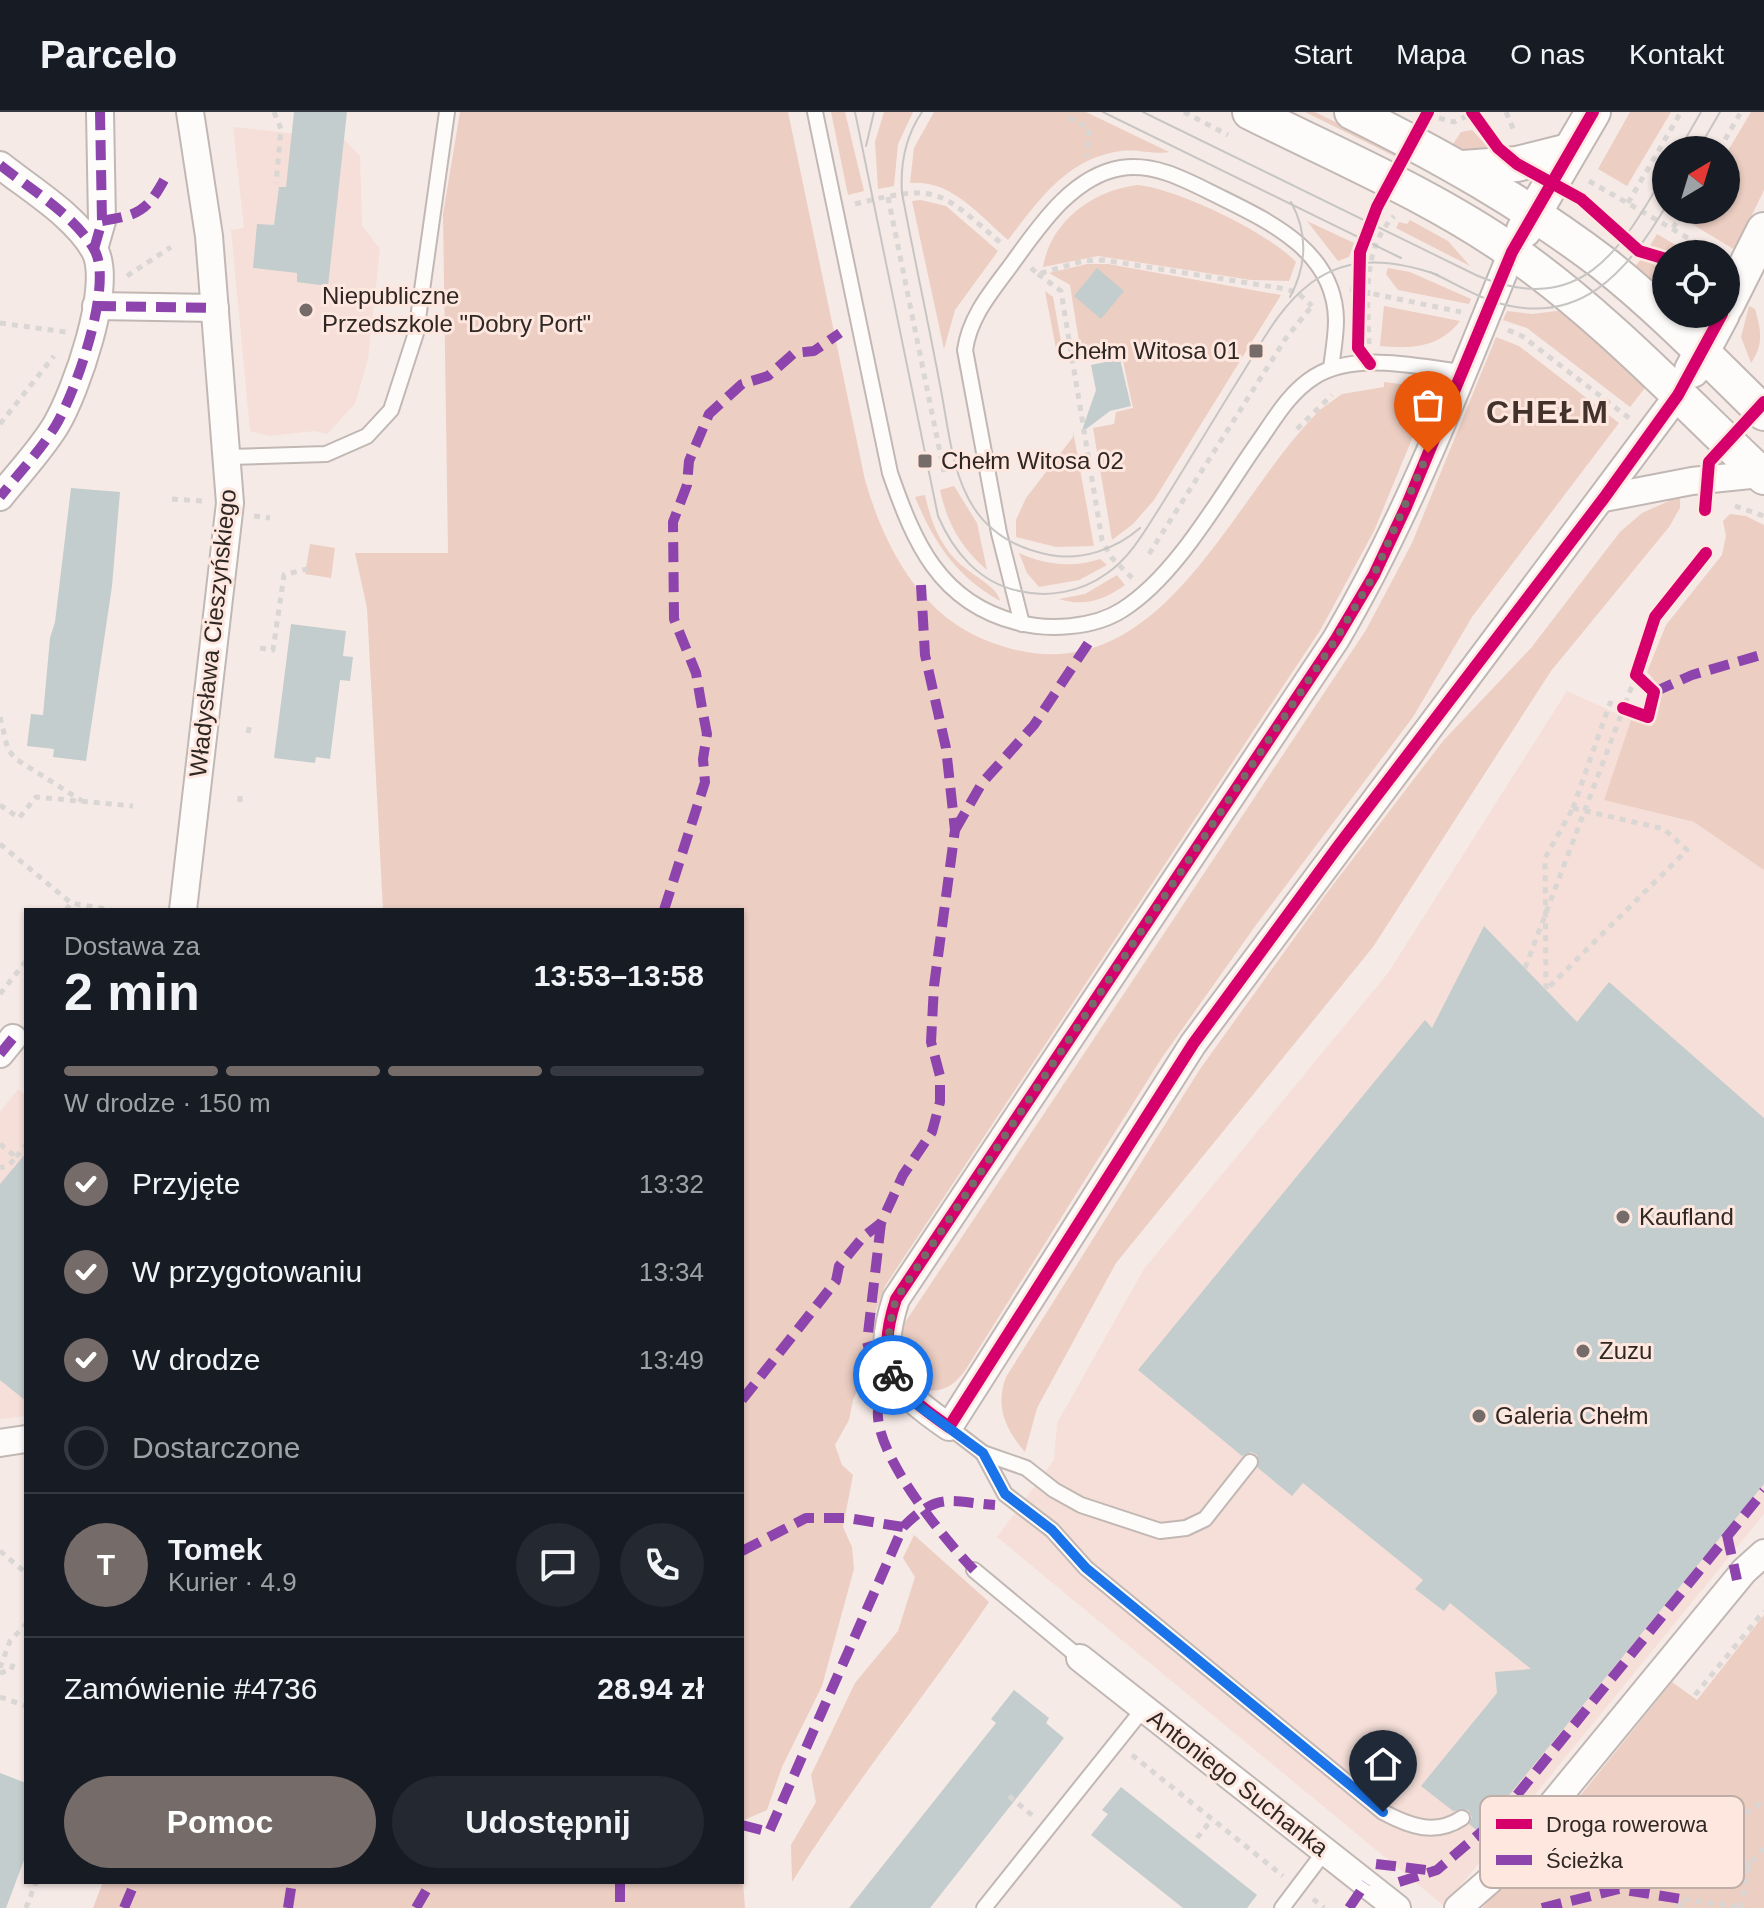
<!DOCTYPE html>
<html lang="pl">
<meta charset="utf-8">
<style>
:root{--surface:#171b24;--page:#242831;--text:#f1f3f6;--muted:#9ea1a6;--line:#363941;--accent:#756b68}
body{margin:0;font-family:Arial,sans-serif;background:var(--page);color:var(--text);height:100vh;display:flex;flex-direction:column;font-size:30px;white-space:nowrap}
*{box-sizing:border-box;margin:0}
p{font-size:26px;color:var(--muted)}
.icon{flex:none;width:44px;height:44px;fill:none;stroke:currentColor;stroke-width:2;stroke-linecap:round;stroke-linejoin:round}
.map{position:relative;flex:1;overflow:hidden}
.panel{position:absolute;left:24px;top:796px;width:720px;height:976px;display:flex;flex-direction:column;background:var(--surface);border-radius:0px;box-shadow:0 2px 6px #0004}
.panel>*{flex:none}
.needle{width:52px;rotate:38deg}
.controls{position:absolute;left:1652px;top:24px;display:grid;gap:16px}
.controls a{display:grid;place-items:center;width:88px;height:88px;border-radius:50%;background:var(--surface);box-shadow:0 2px 6px #0004;font-size:40px}
.pin{position:absolute;display:grid;place-items:center;width:68px;height:68px;color:#fff;margin:-82px -34px;border-radius:50% 50% 50% 0;rotate:-45deg;box-shadow:0 0 8px #0007}
.pin .icon{rotate:45deg}
.courier{position:absolute;display:grid;place-items:center;width:80px;height:80px;margin:-40px;border:6px solid #1a73e8;border-radius:50%;background:#fff;color:#222;box-shadow:0 2px 10px #0007}
.overview em{font-style:normal;font-weight:800}
.overview div{display:flex;flex-direction:column-reverse}
.overview{display:flex;align-items:center;justify-content:space-between;height:136px;padding:0 40px}
h1{font-size:52px;font-weight:800;line-height:60px}
.bar{display:grid;grid-template-columns:repeat(4,1fr);gap:12px 8px;align-content:center;height:96px;padding:0 40px}
.bar i{height:10px;border-radius:6px;background:var(--line)}
.bar .on{background:var(--accent)}
.bar p{grid-column:span 4}
.line{display:flex;align-items:center;gap:20px;padding:0 40px;border-top:2px solid var(--line)}
.line div{flex:1}
.round{display:grid;place-items:center;flex:none;width:84px;height:84px;border-radius:42px;background:var(--page)}
ol{padding:0 40px;list-style:none}
li{display:flex;align-items:center;gap:24px;height:88px}
li p{margin-inline-start:auto}
li .icon{padding:8px;border-radius:50%;background:var(--accent);color:#fff;stroke-width:4}
li:last-child{color:var(--muted)}
li i{width:44px;height:44px;border:4px solid var(--line);border-radius:50%}
.primary-button{display:flex;gap:16px;margin-top:auto;padding:16px 40px}
.primary-button a{flex:1;height:92px;border-radius:48px;background:var(--accent);color:#fff;font-size:32px;font-weight:800;line-height:92px;text-align:center}
.primary-button a+a{background:var(--page);color:var(--text)}
header{display:flex;align-items:center;gap:48px;box-sizing:border-box;height:112px;padding:0 40px;background:var(--surface);border-bottom:2px solid var(--line)}
header strong{font-size:38px}
nav{display:flex;gap:44px;margin-inline-start:auto;font-size:28px}
.map>svg:first-child{display:block}
.built{fill:#f5dfd8}
.green{fill:#eccec3}
.building{fill:#c4cdcd}
.lines{fill:none;stroke-linecap:round;stroke-linejoin:round}
.service-casing{stroke:#c1b8b4;stroke-width:18}
.minor-casing{stroke:#c1b8b4;stroke-width:30}
.tertiary-casing{stroke:#c1b8b4;stroke-width:38}
.path{stroke:#d9d6d4;stroke-width:5;stroke-dasharray:6 6;stroke-linecap:butt}
.service{stroke:#fefcfb;stroke-width:14}
.minor{stroke:#fefcfb;stroke-width:26}
.tertiary{stroke:#fefcfb;stroke-width:34}
.tram{stroke:#c7c5c3;stroke-width:2}
.path-bridge{stroke:#d9d6d4;stroke-width:5;stroke-dasharray:6 6;stroke-linecap:butt}
.quiet{stroke:#8e44ad;stroke-width:10;stroke-dasharray:20 10;stroke-linecap:butt}
.cycleway-casing{stroke:#fde7df;stroke-width:17}
.cycleway{stroke:#d6006c;stroke-width:12}
.done{stroke:#756b68;stroke-width:8;stroke-dasharray:0 14.4}
.route{stroke:#1a73e8;stroke-width:10}
.poi-dot{fill:#756b68;stroke:#fde7df;stroke-width:3}
.labels{text-anchor:middle;stroke-width:6;stroke-linejoin:round;paint-order:stroke}
.poi-label{font-size:24px;fill:#2f2724;stroke:#fde7df;text-anchor:start}
.street-label{font-size:24px;fill:#2f2724;stroke:#fde7df}
.district-label{font-size:32px;font-weight:bold;letter-spacing:2px;fill:#43322c;stroke:#fde7df}
.key{fill:#fde7df;stroke:#bfada7;stroke-width:2}
.key-label{font-size:22px;fill:#2f2724}
</style>
<header>
<strong>Parcelo</strong>
<nav><a>Start</a><a>Mapa</a><a>O nas</a><a>Kontakt</a></nav>
</header>
<div class="map">
<svg width="1764" height="1796" viewBox="0 0 1764 1796">
<rect width="100%" height="100%" fill="#f6eae6"/>
<g class="built">
<polygon points="233,15 344,27 360,44 362,113 380,137 368,247 355,292 327,322 315,319 269,324 250,319 231,118 244,116"/>
<polygon points="1567,579 1631,608 1604,688 1694,710 1764,758 1764,1402 1444,1794 997,1425 1054,1348 1057,1311 1144,1157 1388,861"/>
<polygon points="18,977 26,984 26,1304 0,1307 0,1000"/>
</g>
<g class="green">
<path d="M 460,0 L 788,0 L 865,368 C 884,434 919,501 985,528 C 1157,598 1225,391 1321,297 L 1342,282 L 1384,275 L 1384,270 L 1433,276 L 1374,419 L 1321,517 L 885,1174 L 876,1198 L 869,1252 L 853,1288 L 849,1308 L 835,1333 L 842,1353 L 853,1363 L 843,1415 L 852,1435 L 854,1457 L 822,1574 L 782,1655 L 767,1698 L 744,1708 L 742,798 L 383,798 L 367,496 L 355,441 L 448,441 L 443,102 Z"/>
<polygon points="831,0 845,0 864,79 848,83"/>
<polygon points="884,0 913,0 898,32 894,74 878,77 875,30"/>
<path d="M 934,0 L 1086,0 L 1169,40 C 1157,43 1136,37 1121,39 C 1067,46 1039,88 1008,128 C 979,103 951,67 910,71 L 914,36 Z"/>
<polygon points="1305,0 1315,0 1400,42 1398,46"/>
<polygon points="1630,0 1671,0 1627,74 1598,57"/>
<polygon points="1751,0 1764,0 1764,78 1735,138 1687,109 1693,98 1726,98 1726,42"/>
<polygon points="1472,18 1492,39 1471,40 1451,35 1461,20"/>
<path d="M 1138,73 C 1178,77 1269,121 1296,150 L 1289,169 L 1251,168 L 1098,144 L 1043,155 C 1051,108 1094,78 1138,73 Z"/>
<polygon points="921,88 946,94 998,139 955,198 944,237 912,89"/>
<polygon points="1410,108 1448,129 1470,154 1396,116 1399,110 1407,112"/>
<polygon points="1307,109 1354,131 1349,145 1338,149"/>
<polygon points="1657,122 1691,142 1662,142 1648,137"/>
<polygon points="1642,146 1666,152 1666,188 1633,157"/>
<polygon points="1087,152 1108,152 1281,183 1154,388 1133,412 1112,428 1093,316 1114,312 1116,300 1133,296 1120,235 1081,242 1070,173 1049,161"/>
<polygon points="1388,156 1410,160 1471,187 1469,192 1398,178 1386,162"/>
<polygon points="1045,179 1053,185 1064,246 1058,247"/>
<path d="M 1384,194 L 1460,209 C 1439,236 1411,237 1380,234 Z"/>
<path d="M 1749,194 L 1755,197 C 1761,218 1764,232 1751,251 L 1741,225 Z"/>
<polygon points="1565,198 1648,272 1630,295 1527,216 1503,208 1507,199 1532,202"/>
<path d="M 1496,225 L 1519,234 L 1619,311 L 1472,505 L 1413,605 L 1256,813 L 1161,947 L 966,1257 C 955,1273 943,1282 923,1277 C 900,1265 895,1234 904,1212 L 1366,518 L 1412,431 Z"/>
<polygon points="1073,319 1094,434 1056,435 1016,425 1016,408 1026,386 1073,325"/>
<path d="M 954,374 L 977,411 L 987,458 C 961,436 947,411 940,378 Z"/>
<path d="M 925,383 C 930,406 938,429 955,447 C 967,461 998,474 1000,489 C 956,464 934,431 915,385 Z"/>
<path d="M 1680,384 L 1680,396 L 1669,415 L 1551,559 L 1373,835 L 1116,1151 L 1037,1296 L 1025,1340 C 1005,1317 995,1294 1006,1265 L 1200,957 L 1326,782 L 1443,629 L 1531,536 L 1620,420 L 1642,401 Z"/>
<path d="M 1730,402 L 1746,404 L 1764,413 L 1764,758 L 1694,710 L 1604,688 L 1631,608 L 1652,614 C 1661,593 1665,577 1647,560 L 1666,513 L 1722,443 L 1726,424 L 1723,409 Z"/>
<polygon points="310,432 335,436 331,466 305,462"/>
<path d="M 1019,441 C 1044,453 1074,456 1100,447 L 1107,453 L 1079,468 L 1039,475 L 1027,461 Z"/>
<path d="M 1117,463 L 1125,473 C 1104,488 1084,495 1059,487 L 1085,482 Z"/>
<path d="M 914,1423 L 989,1490 C 925,1585 852,1673 792,1770 L 791,1733 L 816,1690 L 811,1663 L 855,1571 L 898,1519 L 915,1465 L 903,1446 Z"/>
<polygon points="1764,1503 1764,1796 1482,1796 1538,1736 1672,1570 1697,1588"/>
<polygon points="742,1754 745,1796 93,1796 103,1770 742,1770"/>
</g>
<g class="building">
<polygon points="294,0 347,0 328,174 297,170 297,161 253,156 257,112 274,113 279,75 286,75"/>
<polygon points="1097,156 1124,179 1101,207 1074,184"/>
<polygon points="1120,247 1131,294 1110,299 1081,321 1096,278 1091,253"/>
<polygon points="71,376 120,380 112,474 86,649 53,645 54,637 27,634 31,602 43,603 50,526 55,510"/>
<polygon points="291,512 346,519 343,544 353,545 350,569 340,568 330,647 316,645 315,651 274,646"/>
<polygon points="1484,814 1577,910 1609,870 1764,1006 1764,1372 1479,1720 1469,1712 1472,1705 1468,1698 1453,1699 1421,1674 1497,1581 1495,1560 1531,1557 1450,1491 1444,1499 1415,1477 1423,1468 1303,1371 1292,1384 1258,1356 1257,1343 1251,1340 1242,1344 1138,1258 1425,908 1432,916"/>
<polygon points="26,1041 26,1289 0,1268 0,1072"/>
<polygon points="1014,1578 1049,1606 1046,1611 1064,1626 930,1796 849,1796 996,1611 991,1607"/>
<polygon points="0,1661 26,1671 26,1743 6,1796 0,1796"/>
<polygon points="1121,1675 1257,1783 1247,1796 1183,1796 1091,1723 1108,1702 1102,1698"/>
</g>
<g class="lines">
<defs>
<g id="service">
<path d="M 815,0 L 890,361 C 914,430 939,490 1016,510 C 1048,519 1094,516 1122,498 C 1177,464 1222,381 1259,329 C 1275,306 1290,280 1314,265 C 1355,239 1417,255 1463,260"/>
<polyline points="228,345 326,342 367,324 391,298 416,221 447,0"/>
<path d="M 1022,512 L 999,421 L 965,238 C 970,203 993,178 1014,149 C 1040,113 1073,64 1121,56 C 1154,51 1184,67 1212,81 C 1266,108 1335,137 1336,208 C 1336,224 1333,241 1331,256"/>
<polyline points="949,1315 983,1341 1026,1356 1054,1378 1081,1393 1160,1419 1186,1416 1205,1407 1250,1350"/>
<path d="M 983,1341 L 1005,1382 L 1052,1418 L 1086,1456 L 1383,1700 C 1409,1714 1435,1724 1462,1706"/>
<polyline points="974,1458 1080,1546"/>
<polyline points="984,1796 1144,1596"/>
<polyline points="1282,1796 1325,1739"/>
</g>
<g id="minor">
<path d="M 0,53 C 30,77 76,104 95,139 C 113,174 76,279 56,313 C 41,338 18,362 0,385"/>
<polyline points="94,137 102,109 100,0"/>
<path d="M 1512,140 C 1459,271 1408,404 1336,527 L 896,1187 C 874,1255 894,1277 949,1315 L 1193,932 L 1678,283"/>
<polyline points="96,194 215,196"/>
<polyline points="1604,386 1692,369 1760,362"/>
<polyline points="183,798 230,391 209,124 190,0"/>
<polyline points="0,942 13,926"/>
<polyline points="0,1331 26,1327"/>
<polyline points="1080,1546 1397,1796"/>
<polyline points="1458,1796 1489,1769 1744,1459 1764,1441"/>
</g>
<g id="tertiary">
<path d="M 1250,0 C 1338,44 1433,84 1514,141 C 1605,205 1683,289 1764,365"/>
<path d="M 1352,0 C 1441,44 1524,91 1603,151 C 1660,196 1712,250 1764,301"/>
<polyline points="1463,56 1517,52 1569,39"/>
<polyline points="1524,118 1593,0"/>
<polyline points="1726,194 1764,118"/>
<polyline points="1692,258 1722,202"/>
</g>
</defs>
<use href="#service" class="service-casing"/>
<use href="#minor" class="minor-casing"/>
<use href="#tertiary" class="tertiary-casing"/>
<g class="path">
<polyline points="274,0 281,17 276,71"/>
<polyline points="1184,0 1228,23"/>
<polyline points="1506,0 1515,21"/>
<polyline points="1069,6 1089,16 1087,45"/>
<polyline points="1439,6 1454,10 1476,0"/>
<polyline points="1719,38 1741,0"/>
<polyline points="1589,69 1716,142"/>
<polyline points="888,85 944,360"/>
<polyline points="1628,91 1681,0"/>
<path d="M 855,92 C 939,71 939,78 1002,132"/>
<polyline points="1673,116 1684,98"/>
<polyline points="1031,156 1038,162 1083,149 1103,148 1286,177 1298,181 1312,194"/>
<polyline points="1038,162 1061,179 1102,428 1111,445 1133,467"/>
<polyline points="127,164 171,135"/>
<polyline points="1350,177 1461,200"/>
<polyline points="0,211 66,220"/>
<polyline points="1508,218 1522,224 1629,306"/>
<path d="M 1369,232 C 1368,189 1361,138 1394,104"/>
<polyline points="0,312 54,244"/>
<polyline points="1297,317 1332,283"/>
<polyline points="172,387 203,389"/>
<polyline points="1735,394 1764,404"/>
<polyline points="254,404 270,406"/>
<polyline points="1149,442 1286,226 1312,194"/>
<polyline points="260,536 273,538 284,463 314,455"/>
<polyline points="1621,603 1636,563"/>
<polyline points="0,605 8,638 16,647 82,689"/>
<polyline points="248,621 250,613"/>
<polyline points="240,690 240,684"/>
<polyline points="0,693 19,706 36,685 133,694"/>
<polygon points="1573,696 1664,717 1687,738 1546,878 1545,746"/>
<polyline points="1573,696 1610,591 1623,596"/>
<polyline points="0,732 71,791 111,798"/>
<polyline points="66,798 71,791"/>
<polyline points="0,882 26,849"/>
<polyline points="0,1032 16,1045 9,1053 0,1056"/>
<polyline points="16,1045 26,1033"/>
<polyline points="0,1439 26,1461"/>
<polyline points="0,1556 10,1529 26,1512"/>
<polyline points="0,1561 11,1558 14,1549"/>
<polyline points="1695,1583 1764,1499"/>
<polyline points="0,1585 26,1594"/>
<polyline points="1132,1643 1283,1764"/>
<polyline points="1009,1684 1033,1704"/>
<polyline points="1197,1726 1212,1707"/>
<polyline points="1749,1754 1724,1716 1764,1689"/>
<polyline points="1313,1787 1324,1796"/>
<polyline points="26,1796 36,1770"/>
<polyline points="1680,1796 1681,1787 1741,1795"/>
<polyline points="1741,1796 1749,1754 1764,1735"/>
</g>
<use href="#service" class="service"/>
<use href="#minor" class="minor"/>
<use href="#tertiary" class="tertiary"/>
<g class="tram">
<path d="M 855,0 L 938,404 C 953,439 979,471 1019,479 C 1048,486 1081,480 1106,462 C 1131,445 1146,417 1162,392 C 1189,349 1215,305 1242,262 C 1262,230 1280,194 1311,171 C 1350,142 1395,148 1438,163"/>
<path d="M 922,0 C 905,25 900,51 902,81 C 914,145 928,209 940,273 C 948,312 951,361 974,396 C 991,422 1019,437 1050,443 C 1082,449 1116,437 1140,416"/>
<polyline points="1103,0 1401,146"/>
<path d="M 1143,0 L 1478,164 C 1581,206 1620,139 1666,60"/>
<polyline points="866,34 874,0"/>
<polyline points="1679,38 1701,0"/>
<polyline points="1698,38 1720,0"/>
<path d="M 1430,160 C 1451,169 1471,182 1492,189 C 1579,218 1627,160 1666,94"/>
<path d="M 1290,185 C 1307,153 1308,121 1291,90"/>
</g>
<polyline class="path-bridge" points="1525,856 1621,603"/>
<g class="quiet">
<path d="M 0,53 C 30,77 76,104 95,139 C 113,174 76,279 56,313 C 41,338 18,362 0,385"/>
<path d="M 102,109 C 137,103 146,101 164,68"/>
<polyline points="94,137 102,109 100,0"/>
<polyline points="96,194 215,196"/>
<polyline points="1654,580 1692,563 1764,542"/>
<polyline points="955,718 982,671 1034,613 1089,530"/>
<polyline points="664,798 705,670 703,647 707,622 702,596 696,561 674,507 673,410 687,373 689,349 709,302 742,272 768,264 794,241 814,239 840,221"/>
<polyline points="0,942 13,926"/>
<polyline points="881,1111 867,1230 882,1279"/>
<path d="M 894,1264 C 886,1275 879,1284 878,1298 C 874,1342 944,1427 974,1458"/>
<polyline points="742,1288 836,1169 839,1154 863,1125 881,1111 903,1063 932,1020 940,990 940,964 931,930 934,874 955,718 946,636 925,543 921,473"/>
<polyline points="1727,1423 1737,1468"/>
<polyline points="742,1439 806,1406 848,1406 903,1415"/>
<path d="M 742,1713 L 769,1720 L 903,1415 C 939,1379 949,1390 995,1393"/>
<polyline points="1376,1752 1427,1758"/>
<polyline points="1494,1763 1491,1731 1498,1709"/>
<polyline points="620,1770 620,1796"/>
<polyline points="1399,1770 1437,1758 1499,1705 1764,1379"/>
<polyline points="124,1796 135,1770"/>
<polyline points="288,1796 292,1770"/>
<polyline points="416,1796 431,1770"/>
<polyline points="1349,1796 1366,1771"/>
<polyline points="1542,1796 1619,1777 1681,1787"/>
</g>
<defs>
<g id="cycleway">
<polyline points="1472,0 1498,36 1517,52 1581,87 1639,139 1666,147"/>
<path d="M 1593,0 L 1512,140 L 1406,395 L 1374,463 L 1336,527 L 896,1187 C 874,1255 894,1277 949,1315 L 1193,932 L 1339,733 L 1604,386 L 1678,283 L 1722,202"/>
<polyline points="1370,252 1358,236 1360,140 1377,95 1428,0"/>
<polyline points="1705,398 1709,350 1764,290"/>
<polyline points="1623,596 1648,605 1654,580 1636,563 1655,505 1706,441"/>
</g>
</defs>
<use href="#cycleway" class="cycleway-casing"/>
<use href="#cycleway" class="cycleway"/>
</g>
<g class="lines">
<path class="done" d="M 893,1263 C 886,1235 888,1215 896,1187 L 1336,527 L 1374,463 L 1428,341"/>
<polyline class="route" points="893,1263 912,1289 983,1341 1005,1382 1052,1418 1086,1456 1383,1700"/>
</g>
<g class="poi-dot">
<circle cx="306" cy="198" r="8"/>
<rect x="1248" y="231" width="16" height="16" rx="4"/>
<rect x="917" y="341" width="16" height="16" rx="4"/>
<circle cx="1623" cy="1105" r="8"/>
<circle cx="1583" cy="1239" r="8"/>
<circle cx="1479" cy="1304" r="8"/>
</g>
<g class="labels">
<g class="poi-label">
<text x="322" y="192">Niepubliczne<tspan x="322" dy="28">Przedszkole "Dobry Port"</tspan></text>
<text x="1240" y="247" text-anchor="end">Chełm Witosa 01</text>
<text x="941" y="357">Chełm Witosa 02</text>
<text x="1639" y="1113">Kaufland</text>
<text x="1599" y="1247">Zuzu</text>
<text x="1495" y="1312">Galeria Chełm</text>
</g>
<g class="street-label">
<text transform="translate(213 521) rotate(-84)" y="8">Władysława Cieszyńskiego</text>
<text transform="translate(1238 1671) rotate(38)" y="8">Antoniego Suchanka</text>
</g>
<g class="district-label">
<text x="1548" y="311">CHEŁM</text>
</g>
</g>
<rect x="1480" y="1684" width="264" height="92" rx="12" class="key"/>
<rect x="1496" y="1707" width="36" height="10" fill="#d6006c"/>
<rect x="1496" y="1743" width="36" height="10" fill="#8e44ad"/>
<g class="key-label">
<text x="1546" y="1720">Droga rowerowa</text>
<text x="1546" y="1756">Ścieżka</text>
</g>
</svg>
<div class="controls">
<a><svg class="needle" viewBox="-14 -14 28 28"><path d="M0-13l5 13h-10z" fill="#e53935"/><path d="M0 13l5-13h-10z" fill="#9ea1a6"/></svg></a>
<a><svg class="icon" aria-label="locate" viewBox="0 0 24 24"><circle cx="12" cy="12" r="6"/><path d="M12 2v4M12 18v4M2 12h4M18 12h4"/></svg></a>
</div>
<div class="pin" style="left:1428px;top:341px;background:#ea580c"><svg class="icon" aria-label="bag" viewBox="0 0 24 24"><path d="M5 8h14l-1 12H6zM9 8a3 3 0 0 1 6 0"/></svg></div>
<div class="pin" style="left:1383px;top:1700px;background:#1f2937"><svg class="icon" aria-label="home" viewBox="0 0 24 24"><path d="M3 11l9-7 9 7M6 9v11h12V9"/></svg></div>
<div class="courier" style="left:893px;top:1263px"><svg class="icon" aria-label="bike" viewBox="0 0 24 24"><circle cx="6" cy="16" r="4"/><circle cx="18" cy="16" r="4"/><path d="M6 16l4-8h5l3 8M10 8l3 8H6M13 5h3"/></svg></div>
<section class="panel">
<div class="overview"><div><h1>2 min</h1><p>Dostawa za</p></div><em>13:53–13:58</em></div>
<div class="bar"><i class="on"></i><i class="on"></i><i class="on"></i><i></i><p>W drodze · 150 m</p></div>
<ol>
<li><svg class="icon" aria-label="check" viewBox="0 0 24 24"><path d="M5 12l5 5 9-10"/></svg>Przyjęte<p>13:32</p></li>
<li><svg class="icon" aria-label="check" viewBox="0 0 24 24"><path d="M5 12l5 5 9-10"/></svg>W przygotowaniu<p>13:34</p></li>
<li><svg class="icon" aria-label="check" viewBox="0 0 24 24"><path d="M5 12l5 5 9-10"/></svg>W drodze<p>13:49</p></li>
<li><i></i>Dostarczone</li>
</ol>
<div class="line" style="height:144px"><b class="round" style="background:var(--accent);color:#fff">T</b><div><b>Tomek</b><p>Kurier · 4.9</p></div><a class="round"><svg class="icon" aria-label="chat" viewBox="0 0 24 24"><path d="M4 5h16v11H9l-5 4z"/></svg></a><a class="round"><svg class="icon" aria-label="phone" viewBox="0 0 24 24"><path d="M5 4h4l2 5-3 2q2 4 5 5l2-3 5 2v4C11 20 4 13 5 4z"/></svg></a></div>
<div class="line" style="height:104px"><div>Zamówienie #4736</div><b>28.94 zł</b></div>
<div class="primary-button"><a>Pomoc</a><a>Udostępnij</a></div>
</section>
</div>
